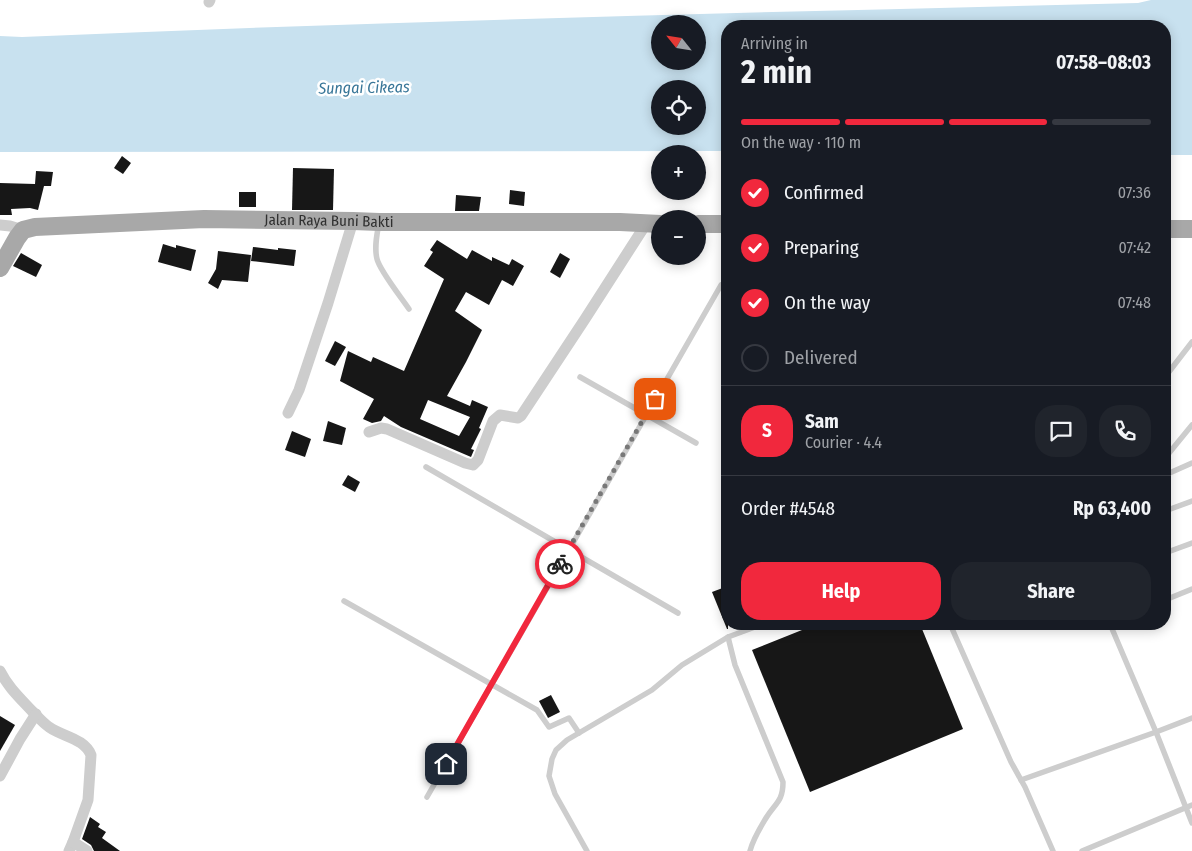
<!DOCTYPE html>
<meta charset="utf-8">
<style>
:root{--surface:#171b24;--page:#20242c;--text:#f1f3f6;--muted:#9ea1a6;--line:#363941;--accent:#f1283d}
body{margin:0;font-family:"Fira Sans Condensed",sans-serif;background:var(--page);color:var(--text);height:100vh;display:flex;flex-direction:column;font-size:19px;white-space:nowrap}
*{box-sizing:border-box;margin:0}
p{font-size:16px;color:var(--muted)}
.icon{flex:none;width:28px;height:28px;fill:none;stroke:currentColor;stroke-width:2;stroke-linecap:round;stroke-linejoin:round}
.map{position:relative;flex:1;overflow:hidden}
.details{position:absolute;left:721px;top:20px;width:450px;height:610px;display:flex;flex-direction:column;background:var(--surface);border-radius:20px;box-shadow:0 2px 12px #0003}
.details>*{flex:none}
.needle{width:32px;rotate:300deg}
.fabs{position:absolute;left:651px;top:15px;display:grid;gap:10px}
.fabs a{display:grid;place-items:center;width:55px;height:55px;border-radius:50%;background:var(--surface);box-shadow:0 2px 12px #0003;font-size:25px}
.pin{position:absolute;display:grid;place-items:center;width:42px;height:42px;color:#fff;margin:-21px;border-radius:10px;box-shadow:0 2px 8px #0006}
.courier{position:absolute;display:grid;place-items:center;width:50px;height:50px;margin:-25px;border:4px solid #f1283d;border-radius:50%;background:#fff;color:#222;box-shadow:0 1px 6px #0007}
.headline em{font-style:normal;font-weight:700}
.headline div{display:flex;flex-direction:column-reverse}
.headline{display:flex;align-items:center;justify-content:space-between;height:85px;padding:0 20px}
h1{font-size:32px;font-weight:700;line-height:38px}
.bar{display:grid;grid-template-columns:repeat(4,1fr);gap:8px 5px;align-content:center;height:60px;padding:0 20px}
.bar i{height:6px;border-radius:4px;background:var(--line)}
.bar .on{background:var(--accent)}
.bar p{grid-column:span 4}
.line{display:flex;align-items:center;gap:12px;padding:0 20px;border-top:1px solid var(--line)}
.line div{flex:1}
.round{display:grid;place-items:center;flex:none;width:52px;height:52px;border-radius:20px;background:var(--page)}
ol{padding:0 20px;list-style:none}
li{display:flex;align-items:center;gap:15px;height:55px}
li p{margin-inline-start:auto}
li .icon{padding:5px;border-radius:50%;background:var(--accent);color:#fff;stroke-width:4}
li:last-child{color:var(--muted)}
li i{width:28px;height:28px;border:2px solid var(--line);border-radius:50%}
.primary-button{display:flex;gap:10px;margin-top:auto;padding:10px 20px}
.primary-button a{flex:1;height:58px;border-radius:20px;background:var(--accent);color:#fff;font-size:20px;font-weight:700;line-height:58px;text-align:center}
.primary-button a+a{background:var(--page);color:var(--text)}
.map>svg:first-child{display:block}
.water{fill:#c8e1ef;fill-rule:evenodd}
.building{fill:#171717;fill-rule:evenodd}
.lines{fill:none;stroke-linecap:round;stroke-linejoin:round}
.service{stroke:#cdcdcd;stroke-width:5.5}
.minor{stroke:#cdcdcd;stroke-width:11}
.primary{stroke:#a8a8a8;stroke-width:18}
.done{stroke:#787878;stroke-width:5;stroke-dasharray:0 9}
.route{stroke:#f1283d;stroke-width:6}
.labels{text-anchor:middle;stroke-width:5;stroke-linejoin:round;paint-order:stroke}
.street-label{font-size:15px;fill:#303030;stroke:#fff}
.water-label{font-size:16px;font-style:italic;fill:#387698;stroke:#fff}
</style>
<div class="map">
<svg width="1192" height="851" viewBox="0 0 1192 851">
<rect width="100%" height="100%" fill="#fff"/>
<path class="water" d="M 1151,0 L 1192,0 L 1192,155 L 1165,155 L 1165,26 L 728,26 L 727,151 L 0,152 L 0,36 L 22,37 C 394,21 766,12 1138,3 ZM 660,24 L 698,24 L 698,61 L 660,61 ZM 660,89 L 698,89 L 698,126 L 660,126 Z"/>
<g class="building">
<polygon points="122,156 131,163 123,174 114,168"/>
<polygon points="293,168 334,169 333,210 292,210"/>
<polygon points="36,171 53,172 51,186 44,186 38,210 30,208 11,209 12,215 0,215 0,183 35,184"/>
<polygon points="510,190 525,192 524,206 509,204"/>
<rect x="239" y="192" width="17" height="15"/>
<polygon points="456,195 481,197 479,211 455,211"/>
<path d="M 437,240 L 467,259 L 472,250 L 492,261 L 492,257 L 509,265 L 512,259 L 524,266 L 513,286 L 502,280 L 489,305 L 466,292 L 455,311 L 482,330 L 466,362 L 447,396 L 470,406 L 472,400 L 488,407 L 479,428 L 481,429 L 471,449 L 474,450 L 471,457 L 401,427 L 384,416 L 381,421 L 372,423 L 363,419 L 374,399 L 340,381 L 348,351 L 371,362 L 373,357 L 404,371 L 444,279 L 424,266 L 433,252 L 430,250 ZM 428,400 L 470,417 L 459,436 L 420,419 Z"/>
<polygon points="163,244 176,248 176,245 196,250 191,271 158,262"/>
<polygon points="253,247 278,250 278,248 296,250 294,266 251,261"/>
<polygon points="218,251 251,255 248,282 222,280 218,289 208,283 216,269"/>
<polygon points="21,253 42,265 36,277 13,266"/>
<polygon points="560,253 570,259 560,278 550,272"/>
<polygon points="335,341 346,347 335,366 325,361"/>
<polygon points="328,421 346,428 342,445 323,441"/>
<polygon points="292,431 311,439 305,457 285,450"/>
<polygon points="348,475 360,482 355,492 342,485"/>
<polygon points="728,586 728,629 727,629 712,592"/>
<polygon points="817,624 920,624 963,729 810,792 752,650"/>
<polygon points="551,695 560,712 548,718 539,701"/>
<polygon points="0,716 15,725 0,751"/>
<polygon points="90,817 100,824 98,827 106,832 102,838 120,851 94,851 91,845 82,839"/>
</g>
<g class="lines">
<g class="service">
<path d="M 379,223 C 377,234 374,247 377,259 C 380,271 401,297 409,309"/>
<polyline points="580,377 696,443"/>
<polyline points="1165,377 1192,342"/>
<polyline points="1165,458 1192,425"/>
<polyline points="426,467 678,613"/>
<polyline points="1165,475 1192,463"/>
<polyline points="1165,511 1192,501"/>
<polyline points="1165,553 1192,543"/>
<polyline points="1165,600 1192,589"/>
<polyline points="344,601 537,710 549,727 569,718 579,733"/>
<polyline points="950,624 1011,762 1025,787 1053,851"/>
<polyline points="1110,624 1156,732 1192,823"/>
<polyline points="1021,780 1156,732 1192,718"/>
<polyline points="427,797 721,285"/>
<polyline points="587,851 555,794 549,776 552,759 556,750 567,740 652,690 682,665 728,637"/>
<path d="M 750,851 C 753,839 760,828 766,818 C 775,803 783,802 783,782 L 735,665 L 728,637 L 763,624"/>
<polyline points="1082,851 1192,805"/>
</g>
<g class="minor">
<polyline points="209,2 210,0"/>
<polyline points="0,225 10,226 23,230"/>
<polyline points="288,413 299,390 328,303 353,221"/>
<polyline points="369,432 381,428 387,429 465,463 473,465 478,460 493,421 500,415 518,418 521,416 585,319 646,224"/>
<path d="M 0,671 C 8,687 20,698 32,711 C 38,717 43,723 49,727 C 63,737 84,738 91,755 L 88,800 L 73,842 L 69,851"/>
<polyline points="0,776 20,739 36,714"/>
<polyline points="73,842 87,851"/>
</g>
<g class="primary">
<polyline points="698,224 728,224"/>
<polyline points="1165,229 1192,229"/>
<path id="s1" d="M 0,268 L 17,238 L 23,230 L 35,227 L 204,219 L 353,221 L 379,222 L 620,222 L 660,224"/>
</g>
</g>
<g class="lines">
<polyline class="done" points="560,564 655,399"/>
<polyline class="route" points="446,764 560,564"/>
</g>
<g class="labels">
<g class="street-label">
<text dy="5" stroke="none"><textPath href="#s1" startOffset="351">Jalan Raya Buni Bakti</textPath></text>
</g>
<g class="water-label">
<text transform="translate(364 87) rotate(-1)" y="6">Sungai Cikeas</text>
</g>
</g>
</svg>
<div class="fabs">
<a><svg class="needle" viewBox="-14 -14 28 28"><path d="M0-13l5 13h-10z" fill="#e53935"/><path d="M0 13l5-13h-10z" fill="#9ea1a6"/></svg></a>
<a><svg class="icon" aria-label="locate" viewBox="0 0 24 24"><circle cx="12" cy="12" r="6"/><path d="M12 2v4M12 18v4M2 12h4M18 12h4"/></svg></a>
<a>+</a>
<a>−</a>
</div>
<div class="pin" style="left:655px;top:399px;background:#ea580c"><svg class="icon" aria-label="bag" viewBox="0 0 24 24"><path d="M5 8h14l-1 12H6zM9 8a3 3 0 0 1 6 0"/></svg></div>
<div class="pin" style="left:446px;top:764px;background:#1f2937"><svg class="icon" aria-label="home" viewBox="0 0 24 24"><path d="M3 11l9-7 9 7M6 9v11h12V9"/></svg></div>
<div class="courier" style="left:560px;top:564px"><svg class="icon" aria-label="bike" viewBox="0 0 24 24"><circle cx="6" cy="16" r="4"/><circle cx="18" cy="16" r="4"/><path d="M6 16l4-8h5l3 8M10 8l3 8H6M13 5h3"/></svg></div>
<section class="details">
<div class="headline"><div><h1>2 min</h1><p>Arriving in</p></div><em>07:58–08:03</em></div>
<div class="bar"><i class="on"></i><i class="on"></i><i class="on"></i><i></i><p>On the way · 110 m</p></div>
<ol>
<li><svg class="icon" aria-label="check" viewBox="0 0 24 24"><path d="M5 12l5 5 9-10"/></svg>Confirmed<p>07:36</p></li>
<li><svg class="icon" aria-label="check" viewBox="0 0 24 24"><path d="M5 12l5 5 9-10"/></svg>Preparing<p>07:42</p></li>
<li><svg class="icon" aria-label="check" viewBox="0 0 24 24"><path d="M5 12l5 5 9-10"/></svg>On the way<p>07:48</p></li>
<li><i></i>Delivered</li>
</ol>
<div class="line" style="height:90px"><b class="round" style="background:var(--accent);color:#fff">S</b><div><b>Sam</b><p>Courier · 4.4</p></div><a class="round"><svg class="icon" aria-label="chat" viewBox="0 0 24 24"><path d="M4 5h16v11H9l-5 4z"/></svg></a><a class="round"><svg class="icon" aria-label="phone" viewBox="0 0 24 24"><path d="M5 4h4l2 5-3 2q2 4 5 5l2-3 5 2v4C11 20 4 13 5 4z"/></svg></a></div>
<div class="line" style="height:65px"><div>Order #4548</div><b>Rp 63,400</b></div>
<div class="primary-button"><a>Help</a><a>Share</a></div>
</section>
</div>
